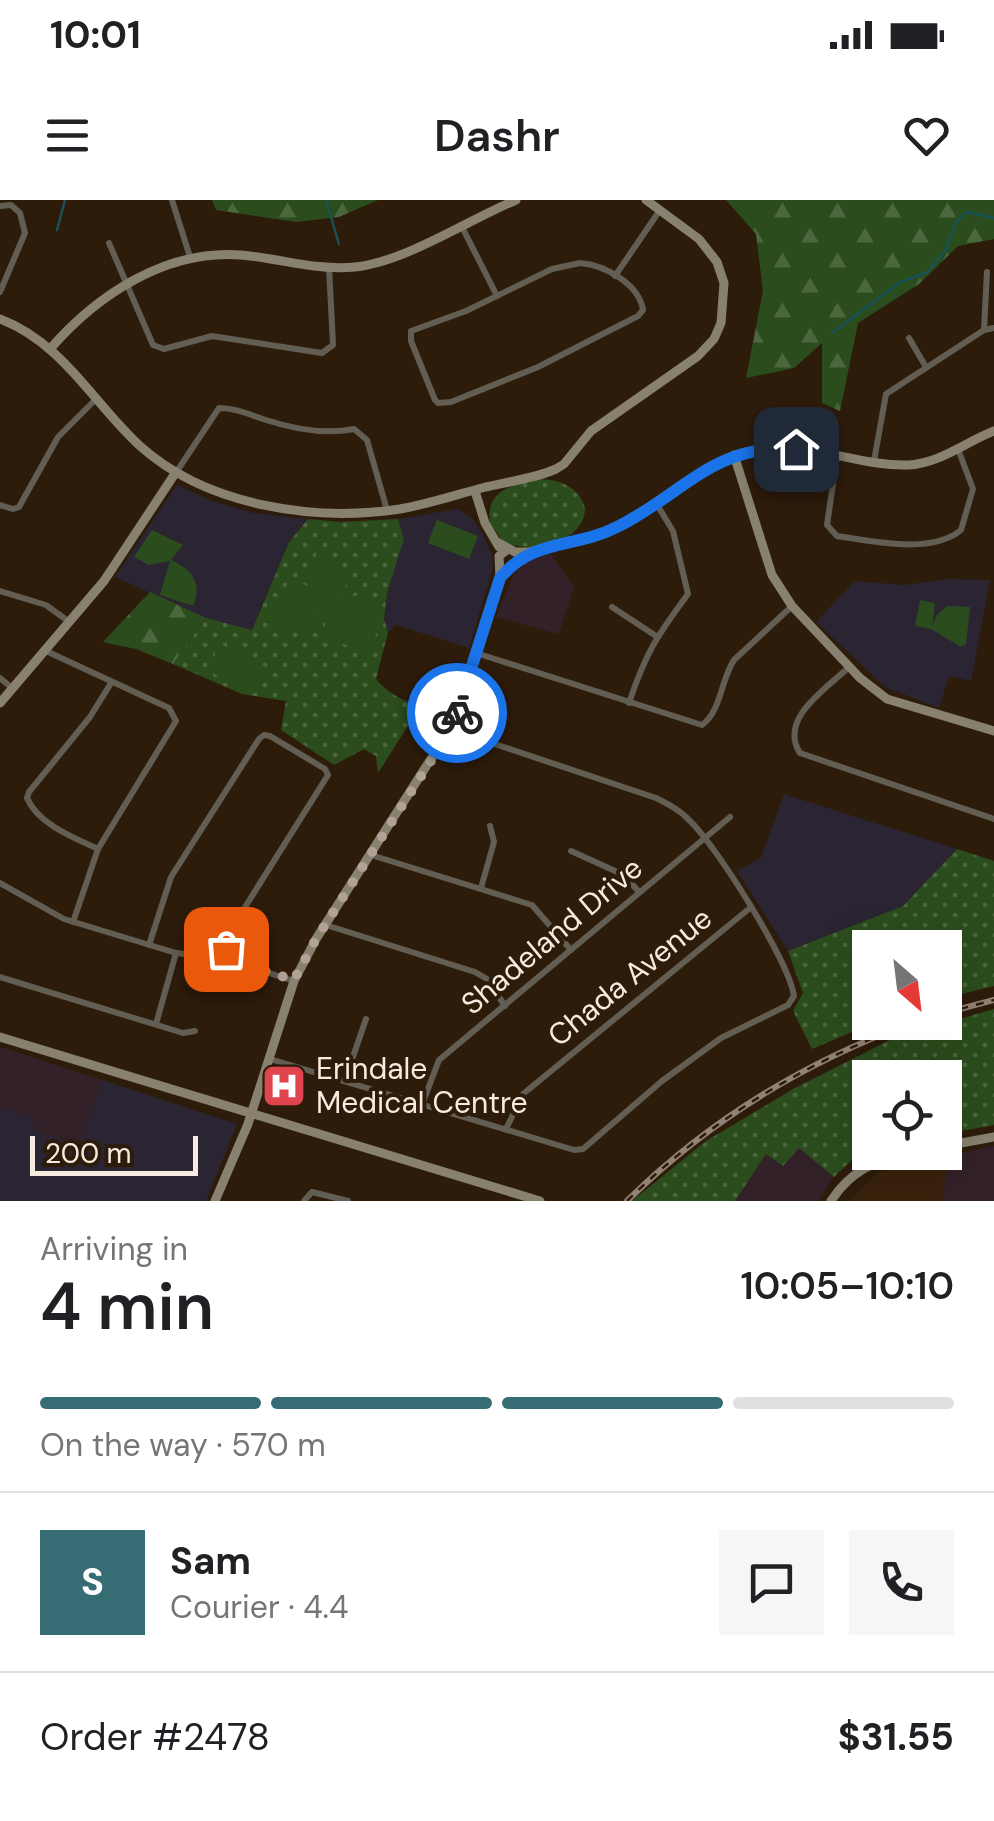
<!DOCTYPE html>
<meta charset="utf-8">
<style>
:root{--surface:#fff;--page:#f6f6f6;--text:#202124;--muted:#757577;--line:#e0e0e0;--accent:#366d75}
body{margin:0;font-family:"DM Sans",sans-serif;background:var(--page);color:var(--text);height:100vh;display:flex;flex-direction:column;font-size:38px;white-space:nowrap}
*{box-sizing:border-box;margin:0}
p{font-size:32px;color:var(--muted)}
.icon{flex:none;width:55px;height:55px;fill:none;stroke:currentColor;stroke-width:2;stroke-linecap:round;stroke-linejoin:round}
.map{position:relative;height:1001px;overflow:hidden}
.panel{display:flex;flex-direction:column;background:var(--surface);flex:1}
.panel>*{flex:none}
.needle{width:65px;rotate:152deg}
.fabs{position:absolute;left:852px;top:730px;display:grid;gap:20px}
.fabs a{display:grid;place-items:center;width:110px;height:110px;border-radius:0px;background:var(--surface);box-shadow:0 10px 40px #0002;font-size:50px}
.scale{position:absolute;left:30px;bottom:25px;width:168px;box-sizing:border-box;padding-left:10px;border:5px solid #f7eadf;border-top:0;font-size:28px;line-height:35px;white-space:nowrap;color:#f7eadf;-webkit-text-stroke:8px #2e1c0b;paint-order:stroke}
.pin{position:absolute;display:grid;place-items:center;width:85px;height:85px;color:#fff;margin:-42px;border-radius:20px;box-shadow:0 5px 15px #0006}
.courier{position:absolute;display:grid;place-items:center;width:100px;height:100px;margin:-50px;border:8px solid #1a73e8;border-radius:50%;background:#fff;color:#222;box-shadow:0 2px 12px #0007}
.summary em{font-style:normal;font-weight:600}
.summary div{display:flex;flex-direction:column-reverse}
.summary{display:flex;align-items:center;justify-content:space-between;height:170px;padding:0 40px}
h1{font-size:65px;font-weight:600;line-height:75px}
.bar{display:grid;grid-template-columns:repeat(4,1fr);gap:15px 10px;align-content:center;height:120px;padding:0 40px}
.bar i{height:12px;border-radius:8px;background:var(--line)}
.bar .on{background:var(--accent)}
.bar p{grid-column:span 4}
.line{display:flex;align-items:center;gap:25px;padding:0 40px;border-top:2px solid var(--line)}
.line div{flex:1}
.round{display:grid;place-items:center;flex:none;width:105px;height:105px;border-radius:0px;background:var(--page)}
.status{display:flex;justify-content:space-between;align-items:center;height:70px;padding:0 50px;background:var(--surface);direction:ltr}
.status svg{height:28px;fill:currentColor}
header{display:flex;justify-content:space-between;align-items:center;height:130px;padding:0 40px;background:var(--surface);font-size:45px;font-weight:600}
.map>svg:first-child{display:block}
.commercial{fill:#332129}
.built{fill:#39220c}
.education{fill:#2b2433}
.grass{fill:url(#grass-dots)}
.forest{fill:url(#forest-firs)}
.pitch{fill:#2b4d1d}
.lines{fill:none;stroke-linecap:round;stroke-linejoin:round}
.stream{stroke:#185158;stroke-width:2.5}
.street{stroke:#635e53;stroke-width:6}
.secondary{stroke:#888170;stroke-width:9}
.rail-casing{stroke:#928274;stroke-width:6}
.rail{stroke:#2e1c0b;stroke-width:2.5;stroke-dasharray:8;stroke-linecap:butt}
.done{stroke:#b1a295;stroke-width:10;stroke-dasharray:0 18}
.route{stroke:#1a73e8;stroke-width:12}
.labels{text-anchor:middle;stroke-width:8;stroke-linejoin:round;paint-order:stroke}
.street-label{font-size:30px;fill:#f7eadf;stroke:#2e1c0b}
.poi-label{font-size:30px;fill:#f7eadf;stroke:#2e1c0b;text-anchor:start}
</style>
<div class="status"><b>10:01</b><svg viewBox="0 0 49 12"><path d="M0 12V9h3v3zM5 12V6h3v6zM10 12V3h3v9zM15 12V0h3v12zM26 1h20v11H26zM47 4h2v5h-2z"/></svg></div>
<header><svg class="icon" aria-label="menu" viewBox="0 0 24 24"><path d="M4 6h16M4 12h16M4 18h16"/></svg>Dashr<svg class="icon" aria-label="heart" viewBox="0 0 24 24"><path d="M12 20l-8-8c-3-5 5-10 8-4 3-6 11-1 8 4z"/></svg></header>
<div class="map">
<svg width="994" height="1001" viewBox="0 0 994 1001">
<defs>
<pattern id="grass-dots" width="8" height="8" patternUnits="userSpaceOnUse" patternTransform="scale(2.5)"><rect width="8" height="8" fill="#2b4d1d"/><path d="M2 2h.1M6 6h.1" fill="none" stroke="#4a673d" stroke-width="1.8" stroke-linecap="round"/></pattern>
<pattern id="forest-firs" width="22" height="20" patternUnits="userSpaceOnUse" patternTransform="scale(2.5)"><rect width="22" height="20" fill="#2b4d1d"/><path d="M5 1l3.5 6h-7zM16 11l3.5 6h-7z" fill="#4a673d"/></pattern>
</defs>
<rect width="100%" height="100%" fill="#2e1c0b"/>
<g class="commercial">
<polygon points="550,353 574,387 559,434 496,417 514,373 530,359"/>
<polygon points="0,847 102,880 82,944 35,931 31,918 0,907"/>
<polygon points="994,946 994,1001 942,1001 950,955"/>
<polygon points="799,948 834,977 818,1001 735,1001 766,954"/>
</g>
<polygon class="built" points="950,955 942,1001 848,1001 877,973"/>
<g class="education">
<polygon points="177,285 212,301 253,313 308,319 289,342 251,431 206,418 115,377"/>
<polygon points="457,309 470,316 482,333 492,355 493,367 469,448 396,425 388,432 384,419 388,388 404,339 398,319"/>
<polygon points="949,379 990,380 971,481 949,476 939,508 885,487 816,422 855,381 904,385"/>
<polygon points="784,594 957,649 903,706 788,751 737,671 761,657"/>
<polygon points="102,880 237,924 206,1001 0,1001 0,907 32,918 35,931 81,944"/>
</g>
<g class="grass">
<path d="M 538,279 C 560,279 579,287 585,308 C 585,343 531,353 504,343 L 490,323 C 485,290 513,285 538,279 Z"/>
<path d="M 308,319 L 340,322 L 398,319 L 404,339 L 387,393 L 384,419 L 388,432 L 376,479 C 393,500 427,514 452,502 L 444,524 L 416,513 L 378,573 L 376,556 L 364,549 L 334,565 L 281,530 L 286,501 L 242,494 L 173,464 L 206,418 L 252,430 L 289,342 Z"/>
<polygon points="957,649 994,661 994,786 945,798 945,748 870,748 870,822 873,823 812,849 793,811 803,793 788,751 903,706"/>
<polygon points="994,809 994,925 945,934 945,878 870,878 870,949 855,957 834,977 799,948 783,966 766,954 735,1001 632,1001 706,941 795,888 896,837"/>
</g>
<g class="forest">
<polygon points="212,0 378,0 339,17 296,22 216,10"/>
<polygon points="726,0 994,0 994,39 958,46 919,84 858,123 840,211 822,203 822,143 794,168 746,178 763,91 756,34"/>
<polygon points="150,392 206,418 173,464 136,449 103,442"/>
</g>
<g class="pitch">
<polygon points="437,320 478,336 469,359 428,343"/>
<path d="M 152,330 L 183,345 L 171,360 C 192,369 203,384 193,406 L 160,395 L 170,361 L 149,365 L 134,357 Z"/>
<polygon points="318,351 351,375 352,379 325,410 317,404 317,425 311,437 272,423 270,419 291,376 310,388 310,369"/>
<path d="M 360,395 L 382,403 L 373,449 L 365,453 L 322,434 C 328,412 336,399 360,395 Z"/>
<polygon points="920,400 935,403 932,426 937,415 947,406 970,407 966,444 961,447 931,429 915,426"/>
<polygon points="220,444 266,467 252,494 207,470"/>
</g>
<g class="lines">
<g class="stream">
<polyline points="326,0 339,44"/>
<polyline points="57,30 65,0"/>
<polyline points="832,133 899,83 927,72 945,51 956,22 967,12 994,18"/>
</g>
<g class="street">
<polyline points="172,0 191,60"/>
<polyline points="0,6 11,5 20,13 25,33 0,92"/>
<polyline points="461,25 497,96"/>
<polyline points="109,43 153,145 164,149 212,136 322,153 333,145 329,67"/>
<path d="M 580,63 C 605,65 639,84 643,110 L 638,116 L 538,167 L 451,202 L 438,203 L 435,200 L 411,141 L 411,131 L 466,111 L 552,69 Z"/>
<polyline points="615,76 660,10"/>
<polyline points="984,130 987,72"/>
<polyline points="909,138 926,167"/>
<path d="M 837,256 L 827,325 L 837,336 C 872,341 931,355 961,330 L 973,289 L 958,249"/>
<polyline points="874,261 886,194 984,130 994,128"/>
<path d="M 177,271 L 219,208 C 236,208 250,215 266,220 C 294,229 325,235 354,229 L 367,240 L 387,310"/>
<polyline points="0,305 13,309 19,307 58,237 96,199"/>
<polyline points="0,391 46,405 68,421"/>
<polyline points="612,407 656,436"/>
<polyline points="46,451 169,508 176,521 98,649 73,722"/>
<path d="M 476,453 L 702,525 C 721,512 721,479 734,460 L 792,406"/>
<path d="M 849,467 C 826,489 778,519 800,553 L 994,619"/>
<polyline points="0,478 12,488"/>
<path d="M 629,503 C 646,452 657,436 688,394 L 673,331 L 656,303"/>
<path d="M 98,649 C 74,638 38,624 27,598 L 29,592 L 90,517 L 111,483"/>
<polyline points="571,651 624,675 639,692"/>
<polyline points="371,655 532,705 571,750"/>
<polyline points="0,683 64,719 176,753 223,758 294,781"/>
<polyline points="481,688 494,642 490,626"/>
<polyline points="326,725 475,772 487,779 505,806"/>
<polyline points="149,745 171,677 259,539 264,535 270,536 325,569 328,575 235,723 223,758"/>
<polyline points="0,777 183,833 195,831"/>
<polyline points="156,824 176,753"/>
<path d="M 270,859 L 574,950 L 583,949 L 662,881 L 721,838 L 788,805 L 794,796 C 789,761 716,645 689,620 C 680,610 668,604 656,598 L 450,529"/>
<polyline points="345,880 366,819"/>
<polyline points="423,902 439,860 730,617"/>
<polyline points="506,929 523,894 750,708"/>
<polyline points="304,1001 312,992 348,1001"/>
</g>
<g class="secondary">
<path d="M 0,119 C 63,143 93,203 140,246 C 207,306 314,322 400,309 C 428,304 455,295 482,288 C 506,282 533,279 556,269 L 564,264 L 591,231 L 698,156 L 714,139 L 721,123 L 724,83 L 717,62 L 699,39 L 646,0"/>
<path d="M 50,149 C 97,95 166,49 241,55 C 279,58 317,71 355,67 C 405,62 468,20 516,0"/>
<polyline points="734,255 772,375 792,406 860,478 887,499 994,531"/>
<polyline points="475,291 485,323 499,347"/>
<path d="M 497,342 L 515,352 L 528,352 C 557,344 590,341 617,327 C 666,302 701,260 757,250 C 808,240 858,267 909,265 C 940,263 966,242 994,231"/>
<polyline points="501,377 526,354"/>
<polyline points="0,503 104,381 176,272"/>
<polyline points="0,837 540,1001"/>
<polyline points="945,946 994,937"/>
<polyline points="215,1001 248,924 294,781 316,739 450,529 500,378 499,356 508,349"/>
<path d="M 831,1001 C 850,971 877,959 911,952"/>
</g>
<defs>
<g id="rail">
<polyline points="945,813 994,800"/>
<path d="M 627,1001 C 708,921 807,861 914,822"/>
</g>
</defs>
<use href="#rail" class="rail-casing"/>
<use href="#rail" class="rail"/>
</g>
<g class="lines">
<polyline class="done" points="226,749 223,758 294,780 316,739 438,550 457,513"/>
<path class="route" d="M 457,513 L 500,378 C 533,338 574,349 617,327 C 682,295 714,243 796,249"/>
</g>
<defs>
<symbol id="hospital-square" viewBox="-11 -11 22 22"><rect x="-9" y="-9" width="18" height="18" rx="4" fill="#e0444e" stroke="#2e1c0b"/><path d="M-5-5h3v3.5h4V-5h3V5h-3V1.5h-4V5h-3Z" fill="#fff"/></symbol>
</defs>
<g fill-rule="evenodd">
<use href="#hospital-square" x="259" y="861" width="50" height="50"/>
</g>
<g class="labels">
<g class="street-label">
<text transform="translate(552 736) rotate(-40)" y="10">Shadeland Drive</text>
<text transform="translate(630 777) rotate(-39)" y="10">Chada Avenue</text>
</g>
<g class="poi-label">
<text x="316" y="879">Erindale<tspan x="316" dy="34">Medical Centre</tspan></text>
</g>
</g>
</svg>
<div class="fabs">
<a><svg class="needle" viewBox="-14 -14 28 28"><path d="M0-13l5 13h-10z" fill="#e53935"/><path d="M0 13l5-13h-10z" fill="#757577"/></svg></a>
<a><svg class="icon" aria-label="locate" viewBox="0 0 24 24"><circle cx="12" cy="12" r="6"/><path d="M12 2v4M12 18v4M2 12h4M18 12h4"/></svg></a>
</div>
<div class="scale">200 m</div>
<div class="pin" style="left:226px;top:749px;background:#ea580c"><svg class="icon" aria-label="bag" viewBox="0 0 24 24"><path d="M5 8h14l-1 12H6zM9 8a3 3 0 0 1 6 0"/></svg></div>
<div class="pin" style="left:796px;top:249px;background:#1f2937"><svg class="icon" aria-label="home" viewBox="0 0 24 24"><path d="M3 11l9-7 9 7M6 9v11h12V9"/></svg></div>
<div class="courier" style="left:457px;top:513px"><svg class="icon" aria-label="bike" viewBox="0 0 24 24"><circle cx="6" cy="16" r="4"/><circle cx="18" cy="16" r="4"/><path d="M6 16l4-8h5l3 8M10 8l3 8H6M13 5h3"/></svg></div>
</div>
<section class="panel">
<div class="summary"><div><h1>4 min</h1><p>Arriving in</p></div><em>10:05–10:10</em></div>
<div class="bar"><i class="on"></i><i class="on"></i><i class="on"></i><i></i><p>On the way · 570 m</p></div>
<div class="line" style="height:180px"><b class="round" style="background:var(--accent);color:#fff">S</b><div><b>Sam</b><p>Courier · 4.4</p></div><a class="round"><svg class="icon" aria-label="chat" viewBox="0 0 24 24"><path d="M4 5h16v11H9l-5 4z"/></svg></a><a class="round"><svg class="icon" aria-label="phone" viewBox="0 0 24 24"><path d="M5 4h4l2 5-3 2q2 4 5 5l2-3 5 2v4C11 20 4 13 5 4z"/></svg></a></div>
<div class="line" style="height:130px"><div>Order #2478</div><b>$31.55</b></div>
</section>
